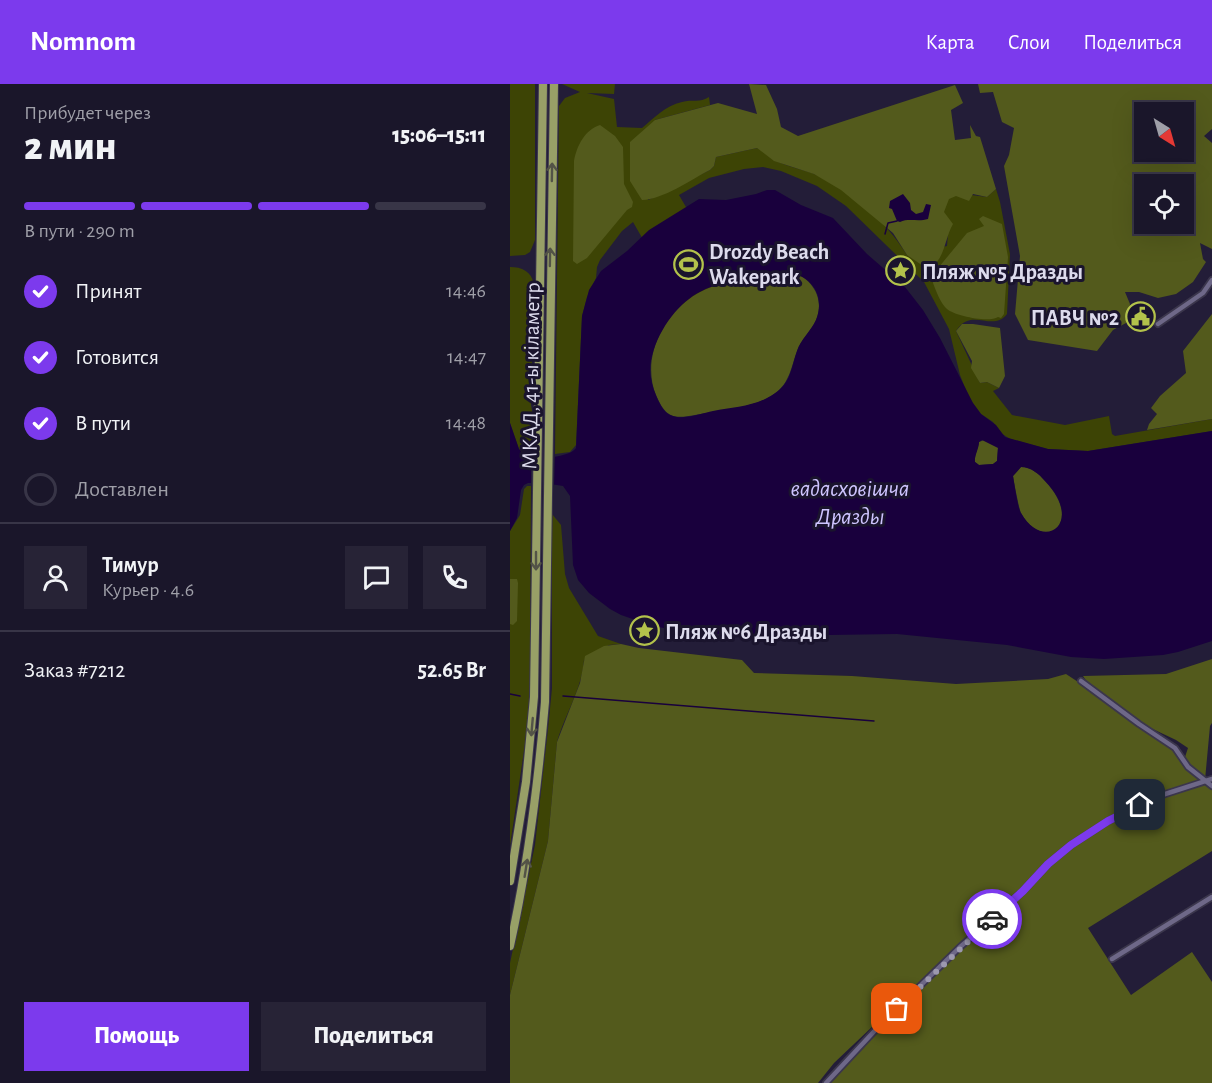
<!DOCTYPE html>
<html lang="ru">
<meta charset="utf-8">
<style>
:root{--surface:#1a162a;--page:#272336;--text:#f1f3f6;--muted:#9f9fa8;--line:#383547;--accent:#7c3aed}
body{margin:0;font-family:"Alegreya Sans",sans-serif;background:var(--page);color:var(--text);height:100vh;display:flex;flex-direction:column;font-size:22px;white-space:nowrap}
*{box-sizing:border-box;margin:0}
p{font-size:20px;color:var(--muted)}
.icon{flex:none;width:33px;height:33px;fill:none;stroke:currentColor;stroke-width:2;stroke-linecap:round;stroke-linejoin:round}
.map{position:relative;flex:1;overflow:hidden}
.drawer{display:flex;flex-direction:column;background:var(--surface);width:510px}
.drawer>*{flex:none}
.needle{width:39px;rotate:143deg}
.fabs{position:absolute;left:624px;top:18px;display:grid;gap:12px}
.fabs a{display:grid;place-items:center;width:60px;height:60px;border-radius:0px;background:var(--surface);box-shadow:0 6px 24px #0002,0 0 0 2px var(--line);font-size:30px}
.pin{position:absolute;display:grid;place-items:center;width:51px;height:51px;color:#fff;margin:-26px;border-radius:12px;box-shadow:0 3px 9px #0006}
.courier{position:absolute;display:grid;place-items:center;width:60px;height:60px;margin:-30px;border:4px solid #7c3aed;border-radius:50%;background:#fff;color:#222;box-shadow:0 2px 8px #0007}
.overview em{font-style:normal;font-weight:800}
.overview div{display:flex;flex-direction:column-reverse}
.overview{display:flex;align-items:center;justify-content:space-between;height:102px;padding:0 24px}
h1{font-size:39px;font-weight:800;line-height:45px}
.bar{display:grid;grid-template-columns:repeat(4,1fr);gap:9px 6px;align-content:center;height:72px;padding:0 24px}
.bar i{height:8px;border-radius:4px;background:var(--line)}
.bar .active{background:var(--accent)}
.bar p{grid-column:span 4}
.line{display:flex;align-items:center;gap:15px;padding:0 24px;border-top:2px solid var(--line)}
.line div{flex:1}
.round{display:grid;place-items:center;flex:none;width:63px;height:63px;border-radius:0px;background:var(--page)}
ol{padding:0 24px;list-style:none}
li{display:flex;align-items:center;gap:18px;height:66px}
li p{margin-inline-start:auto}
li .icon{padding:6px;border-radius:50%;background:var(--accent);color:#fff;stroke-width:4}
li:last-child{color:var(--muted)}
li i{width:33px;height:33px;border:3px solid var(--line);border-radius:50%}
.primary-button{display:flex;gap:12px;margin-top:auto;padding:12px 24px}
.primary-button a{flex:1;height:69px;border-radius:0px;background:var(--accent);color:#fff;font-size:24px;font-weight:800;line-height:69px;text-align:center}
.primary-button a+a{background:var(--page);color:var(--text)}
header{display:flex;align-items:center;gap:36px;box-sizing:border-box;height:84px;padding:0 30px;background:var(--accent);color:#fff}
header strong{font-size:28px}
nav{display:flex;gap:33px;margin-inline-start:auto;font-size:21px}
main{display:flex;flex:1;min-height:0}
.map>svg:first-child{display:block}
.green{fill:#3d4405}
.forest{fill:#535a1c;fill-rule:evenodd}
.water{fill:#19003d;fill-rule:evenodd}
.pier{fill:#231d38}
.lines{fill:none;stroke-linecap:round;stroke-linejoin:round}
.stream{stroke:#19003d;stroke-width:1.5}
.minor-casing{stroke:#3b364c;stroke-width:8}
.trunk-casing{stroke:#3b364c;stroke-width:10}
.minor{stroke:#6e6888;stroke-width:4.5}
.trunk{stroke:#98a067;stroke-width:8}
.oneway{stroke:#535347}
.done{stroke:#9c98ae;stroke-width:6;stroke-dasharray:0 10.8}
.route{stroke:#7c3aed;stroke-width:8}
.labels{text-anchor:middle;stroke-width:6;stroke-linejoin:round;paint-order:stroke}
.poi-label{font-size:22px;font-weight:bold;fill:#dddbed;stroke:#1a142d;text-anchor:start}
.street-label{font-size:22px;fill:#dddbed;stroke:#1a142d}
.water-label{font-size:24px;font-style:italic;fill:#cec4fe;stroke:#1a142d}
</style>
<header>
<strong>Nomnom</strong>
<nav><a>Карта</a><a>Слои</a><a>Поделиться</a></nav>
</header>
<main>
<section class="drawer">
<div class="overview"><div><h1>2 мин</h1><p>Прибудет через</p></div><em>15:06–15:11</em></div>
<div class="bar"><i class="active"></i><i class="active"></i><i class="active"></i><i></i><p>В пути · 290 m</p></div>
<ol>
<li><svg class="icon" aria-label="check" viewBox="0 0 24 24"><path d="M5 12l5 5 9-10"/></svg>Принят<p>14:46</p></li>
<li><svg class="icon" aria-label="check" viewBox="0 0 24 24"><path d="M5 12l5 5 9-10"/></svg>Готовится<p>14:47</p></li>
<li><svg class="icon" aria-label="check" viewBox="0 0 24 24"><path d="M5 12l5 5 9-10"/></svg>В пути<p>14:48</p></li>
<li><i></i>Доставлен</li>
</ol>
<div class="line" style="height:108px"><a class="round"><svg class="icon" aria-label="person" viewBox="0 0 24 24"><circle cx="12" cy="8" r="4"/><path d="M4 21q1-7 8-7t8 7"/></svg></a><div><b>Тимур</b><p>Курьер · 4.6</p></div><a class="round"><svg class="icon" aria-label="chat" viewBox="0 0 24 24"><path d="M4 5h16v11H9l-5 4z"/></svg></a><a class="round"><svg class="icon" aria-label="phone" viewBox="0 0 24 24"><path d="M5 4h4l2 5-3 2q2 4 5 5l2-3 5 2v4C11 20 4 13 5 4z"/></svg></a></div>
<div class="line" style="height:78px"><div>Заказ #7212</div><b>52.65 Br</b></div>
<div class="primary-button"><a>Помощь</a><a>Поделиться</a></div>
</section>
<div class="map">
<svg width="702" height="999" viewBox="0 0 702 999">
<rect width="100%" height="100%" fill="#231d38"/>
<g class="green">
<polygon points="0,0 25,0 25,156 20,168 15,171 0,172"/>
<path d="M 52,0 L 105,0 L 104,10 L 77,9 L 104,15 L 107,43 L 132,44 C 144,34 155,22 172,18 C 182,15 190,19 199,13 L 200,21 L 145,36 L 138,116 L 200,86 L 204,82 L 206,73 L 247,64 C 254,67 259,74 266,77 C 277,82 290,85 302,89 C 340,105 375,136 397,171 L 437,162 L 438,149 L 442,140 L 367,99 L 477,113 L 486,105 L 490,118 L 500,170 L 497,230 C 483,249 461,222 446,247 L 470,299 L 477,298 L 489,304 L 483,307 L 502,331 L 555,341 L 599,332 L 602,350 L 605,352 L 702,335 L 702,347 L 578,367 L 538,365 L 500,355 L 491,349 L 483,338 L 471,330 L 459,314 L 450,291 L 439,245 L 414,198 L 336,122 L 307,102 L 271,87 L 253,83 L 234,85 L 199,94 L 169,111 L 225,207 L 178,234 L 123,138 L 112,147 L 90,176 L 87,183 L 86,194 L 77,213 L 72,232 L 66,361 L 60,368 L 45,370 L 49,22 L 55,14 L 70,8 Z"/>
<path d="M 0,183 C 12,183 21,187 24,200 L 21,321 L 24,337 L 20,374 L 16,373 L 9,365 L 0,339 Z"/>
<polygon points="17,402 21,402 20,614 16,653 0,762 0,447 10,431 14,405"/>
<path d="M 42,430 L 51,441 L 55,490 L 59,504 L 88,552 L 111,560 L 99,561 L 74,576 C 72,605 55,630 47,658 L 38,757 L 0,911 L 0,879 L 25,761 L 38,645 L 42,604 Z"/>
</g>
<g class="forest">
<path d="M 239,0 L 256,1 L 267,25 L 271,43 L 288,52 L 445,1 L 453,19 L 441,26 L 445,56 L 461,54 L 460,41 L 466,52 L 470,53 L 486,105 L 477,113 L 463,110 L 459,117 L 446,112 L 439,115 L 434,128 L 443,140 C 434,156 436,173 419,186 L 397,171 L 383,149 L 331,106 L 304,90 L 264,77 L 247,64 L 206,73 L 204,82 L 200,86 C 182,95 152,116 132,116 L 120,97 L 120,58 L 145,36 L 208,19 L 247,30 Z"/>
<path d="M 468,0 L 702,0 L 702,45 L 694,52 L 702,59 L 702,165 L 690,159 L 693,175 L 696,178 L 683,198 L 666,210 L 648,214 L 629,208 L 615,208 L 620,220 L 616,239 L 603,246 L 587,267 L 518,256 L 505,230 L 510,172 L 494,82 L 499,71 L 504,44 L 492,38 L 483,8 L 470,9 ZM 634,28 L 674,28 L 674,68 L 634,68 ZM 634,100 L 674,100 L 674,140 L 634,140 Z"/>
<path d="M 90,41 L 105,52 L 113,63 L 114,100 L 123,118 L 122,123 L 117,126 L 77,174 L 67,180 L 63,177 L 64,77 C 67,61 75,46 90,41 Z"/>
<path d="M 473,132 L 492,140 L 498,173 L 494,230 L 491,234 L 488,233 C 479,239 445,232 437,225 C 431,220 426,207 423,199 L 424,189 L 457,149 L 474,142 L 469,135 Z"/>
<path d="M 279,187 C 303,193 317,217 304,240 C 299,249 290,257 287,267 C 281,283 280,299 264,310 C 243,325 210,326 185,331 C 163,335 156,334 146,311 C 132,277 150,236 179,215 C 201,198 251,188 279,187 Z"/>
<polygon points="702,230 702,335 637,346 639,340 647,330 641,324 650,312 676,289 673,267"/>
<polygon points="452,240 463,240 490,244 495,292 489,304 477,298 470,299 461,284 462,277 446,247"/>
<path d="M 474,356 L 488,363 L 487,377 L 483,380 L 469,381 L 465,378 C 464,372 468,364 469,358 Z"/>
<path d="M 511,383 C 521,383 529,390 535,397 C 575,439 534,470 511,429 C 509,425 504,398 503,392 Z"/>
<polygon points="0,495 7,495 8,499 7,537 3,541 0,540"/>
<polygon points="111,560 129,564 232,576 244,589 342,592 446,600 538,595 556,590 594,615 662,665 674,676 678,664 666,656 630,639 597,613 581,604 573,592 656,590 702,575 702,639 700,642 695,696 702,694 702,767 578,844 621,911 682,868 702,898 702,999 316,999 371,940 391,925 449,864 513,807 531,787 479,832 324,979 308,999 0,999 0,911 38,757 47,658 70,599 75,572 94,562"/>
</g>
<g class="water">
<path d="M 257,106 L 265,106 L 291,121 L 323,134 L 357,170 L 395,203 L 413,226 L 430,254 L 463,319 L 471,330 L 486,341 L 495,353 L 538,365 L 578,367 L 702,347 L 702,557 L 668,568 L 653,571 L 594,575 L 561,573 L 497,561 L 387,550 L 246,552 L 176,548 L 143,542 L 111,531 L 100,525 L 79,509 L 68,496 L 63,481 L 60,412 L 53,402 L 34,399 L 18,399 L 14,401 L 11,406 L 7,434 L 0,447 L 0,339 L 9,365 L 16,373 C 27,375 59,374 66,364 L 72,232 L 79,206 L 91,187 L 117,167 L 139,146 L 189,115 L 216,116 L 246,110 ZM 270,188 C 297,187 317,208 306,236 C 301,247 291,255 287,267 C 282,281 281,297 268,307 C 250,322 225,323 203,327 C 192,329 174,336 163,332 C 155,330 151,322 148,316 C 145,309 142,302 141,294 C 136,268 158,230 179,215 C 204,196 240,194 270,188 ZM 472,356 L 488,364 L 487,377 L 483,380 L 469,381 L 465,378 C 464,372 469,365 469,358 ZM 511,383 C 521,383 529,390 535,397 C 576,439 533,469 511,429 C 508,425 504,398 503,392 Z"/>
<path d="M 393,110 L 400,119 L 401,126 L 406,130 L 413,128 L 416,120 L 421,121 L 418,135 C 409,138 398,134 390,138 L 387,137 L 382,125 L 379,124 L 380,117 Z"/>
</g>
<polygon class="pier" points="45,369 44,403 21,402 21,371"/>
<g class="lines">
<g class="stream">
<polyline points="375,150 378,139 387,137"/>
<polyline points="0,610 10,612"/>
<polyline points="53,612 364,637"/>
</g>
<defs>
<g id="minor">
<polyline points="648,240 693,209 702,196"/>
<polyline points="571,597 629,640 665,664 678,683 702,702"/>
<polyline points="602,875 702,813"/>
<polyline points="316,999 371,940 449,864 513,807 538,780 561,761 598,737 646,713 702,695"/>
</g>
<g id="trunk">
<polyline points="0,797 16,698 24,613 33,0"/>
<path d="M 0,862 C 18,781 28,701 35,618 L 44,0"/>
</g>
</defs>
<use href="#minor" class="minor-casing"/>
<use href="#trunk" class="trunk-casing"/>
<use href="#minor" class="minor"/>
<use href="#trunk" class="trunk"/>
</g>
<defs><path id="oneway-shaft" d="M-6 0H5M1.5-3L5.5 0L1.5 3" fill="none" stroke-width="1.6" stroke-linecap="round" stroke-linejoin="round" transform="scale(1.5)"/></defs>
<g class="oneway">
<use href="#oneway-shaft" transform="translate(42 88) rotate(-89)"/>
<use href="#oneway-shaft" transform="translate(40 173) rotate(-89)"/>
<use href="#oneway-shaft" transform="translate(26 477) rotate(90)"/>
<use href="#oneway-shaft" transform="translate(22 643) rotate(95)"/>
<use href="#oneway-shaft" transform="translate(16 784) rotate(-81)"/>
</g>
<g class="lines">
<polyline class="done" points="387,925 482,835"/>
<polyline class="route" points="482,835 513,807 538,780 561,761 598,737 630,721"/>
</g>
<defs>
<symbol id="stadium-ring" viewBox="-11 -11 22 22"><circle r="9.5" fill="#1a142d" stroke="#b3c24b" stroke-width="1.5"/><path d="M0-5a6.5 5 0 1 0 0 10a6.5 5 0 1 0 0-10ZM-3.5-1.8h7v3.6h-7Z" fill="#b3c24b"/></symbol>
<symbol id="sight-ring" viewBox="-11 -11 22 22"><circle r="9.5" fill="#1a142d" stroke="#b3c24b" stroke-width="1.5"/><path d="M0-6L1.8-2.2L6-1.7L2.9 1.2L3.7 5.4L0 3.3L-3.7 5.4L-2.9 1.2L-6-1.7L-1.8-2.2Z" fill="#b3c24b"/></symbol>
<symbol id="civic-ring" viewBox="-11 -11 22 22"><circle r="9.5" fill="#1a142d" stroke="#b3c24b" stroke-width="1.5"/><path d="M-.6-6.5H3V-4.5H.6V-3L4-1V1h2V6H-6V1h2V-1L-.6-3ZM-1.2 2.5V6h2.4V2.5Z" fill="#b3c24b"/></symbol>
</defs>
<g fill-rule="evenodd">
<use href="#stadium-ring" x="162" y="164" width="33" height="33"/>
<use href="#sight-ring" x="374" y="170" width="33" height="33"/>
<use href="#civic-ring" x="614" y="216" width="33" height="33"/>
<use href="#sight-ring" x="118" y="530" width="33" height="33"/>
</g>
<g class="labels">
<g class="poi-label">
<text x="199" y="175">Drozdy Beach<tspan x="199" dy="25">Wakepark</tspan></text>
<text x="412" y="195">Пляж №5 Дразды</text>
<text x="609" y="241" text-anchor="end">ПАВЧ №2</text>
<text x="155" y="555">Пляж №6 Дразды</text>
</g>
<g class="street-label">
<text transform="translate(20 292) rotate(-89)" y="8">МКАД, 41-ы кіламетр</text>
</g>
<g class="water-label">
<text x="340" y="412">вадасховішча<tspan x="340" dy="28">Дразды</tspan></text>
</g>
</g>
</svg>
<div class="fabs">
<a><svg class="needle" viewBox="-14 -14 28 28"><path d="M0-13l5 13h-10z" fill="#e53935"/><path d="M0 13l5-13h-10z" fill="#9f9fa8"/></svg></a>
<a><svg class="icon" aria-label="locate" viewBox="0 0 24 24"><circle cx="12" cy="12" r="6"/><path d="M12 2v4M12 18v4M2 12h4M18 12h4"/></svg></a>
</div>
<div class="pin" style="left:387px;top:925px;background:#ea580c"><svg class="icon" aria-label="bag" viewBox="0 0 24 24"><path d="M5 8h14l-1 12H6zM9 8a3 3 0 0 1 6 0"/></svg></div>
<div class="pin" style="left:630px;top:721px;background:#1f2937"><svg class="icon" aria-label="home" viewBox="0 0 24 24"><path d="M3 11l9-7 9 7M6 9v11h12V9"/></svg></div>
<div class="courier" style="left:482px;top:835px"><svg class="icon" aria-label="car" viewBox="0 0 24 24"><path d="M5 17H2v-5l4-1 3-4h7l3 4 3 1v5h-3M9 17h6M6 11h13"/><circle cx="7" cy="17" r="2"/><circle cx="17" cy="17" r="2"/></svg></div>
</div>
</main>
